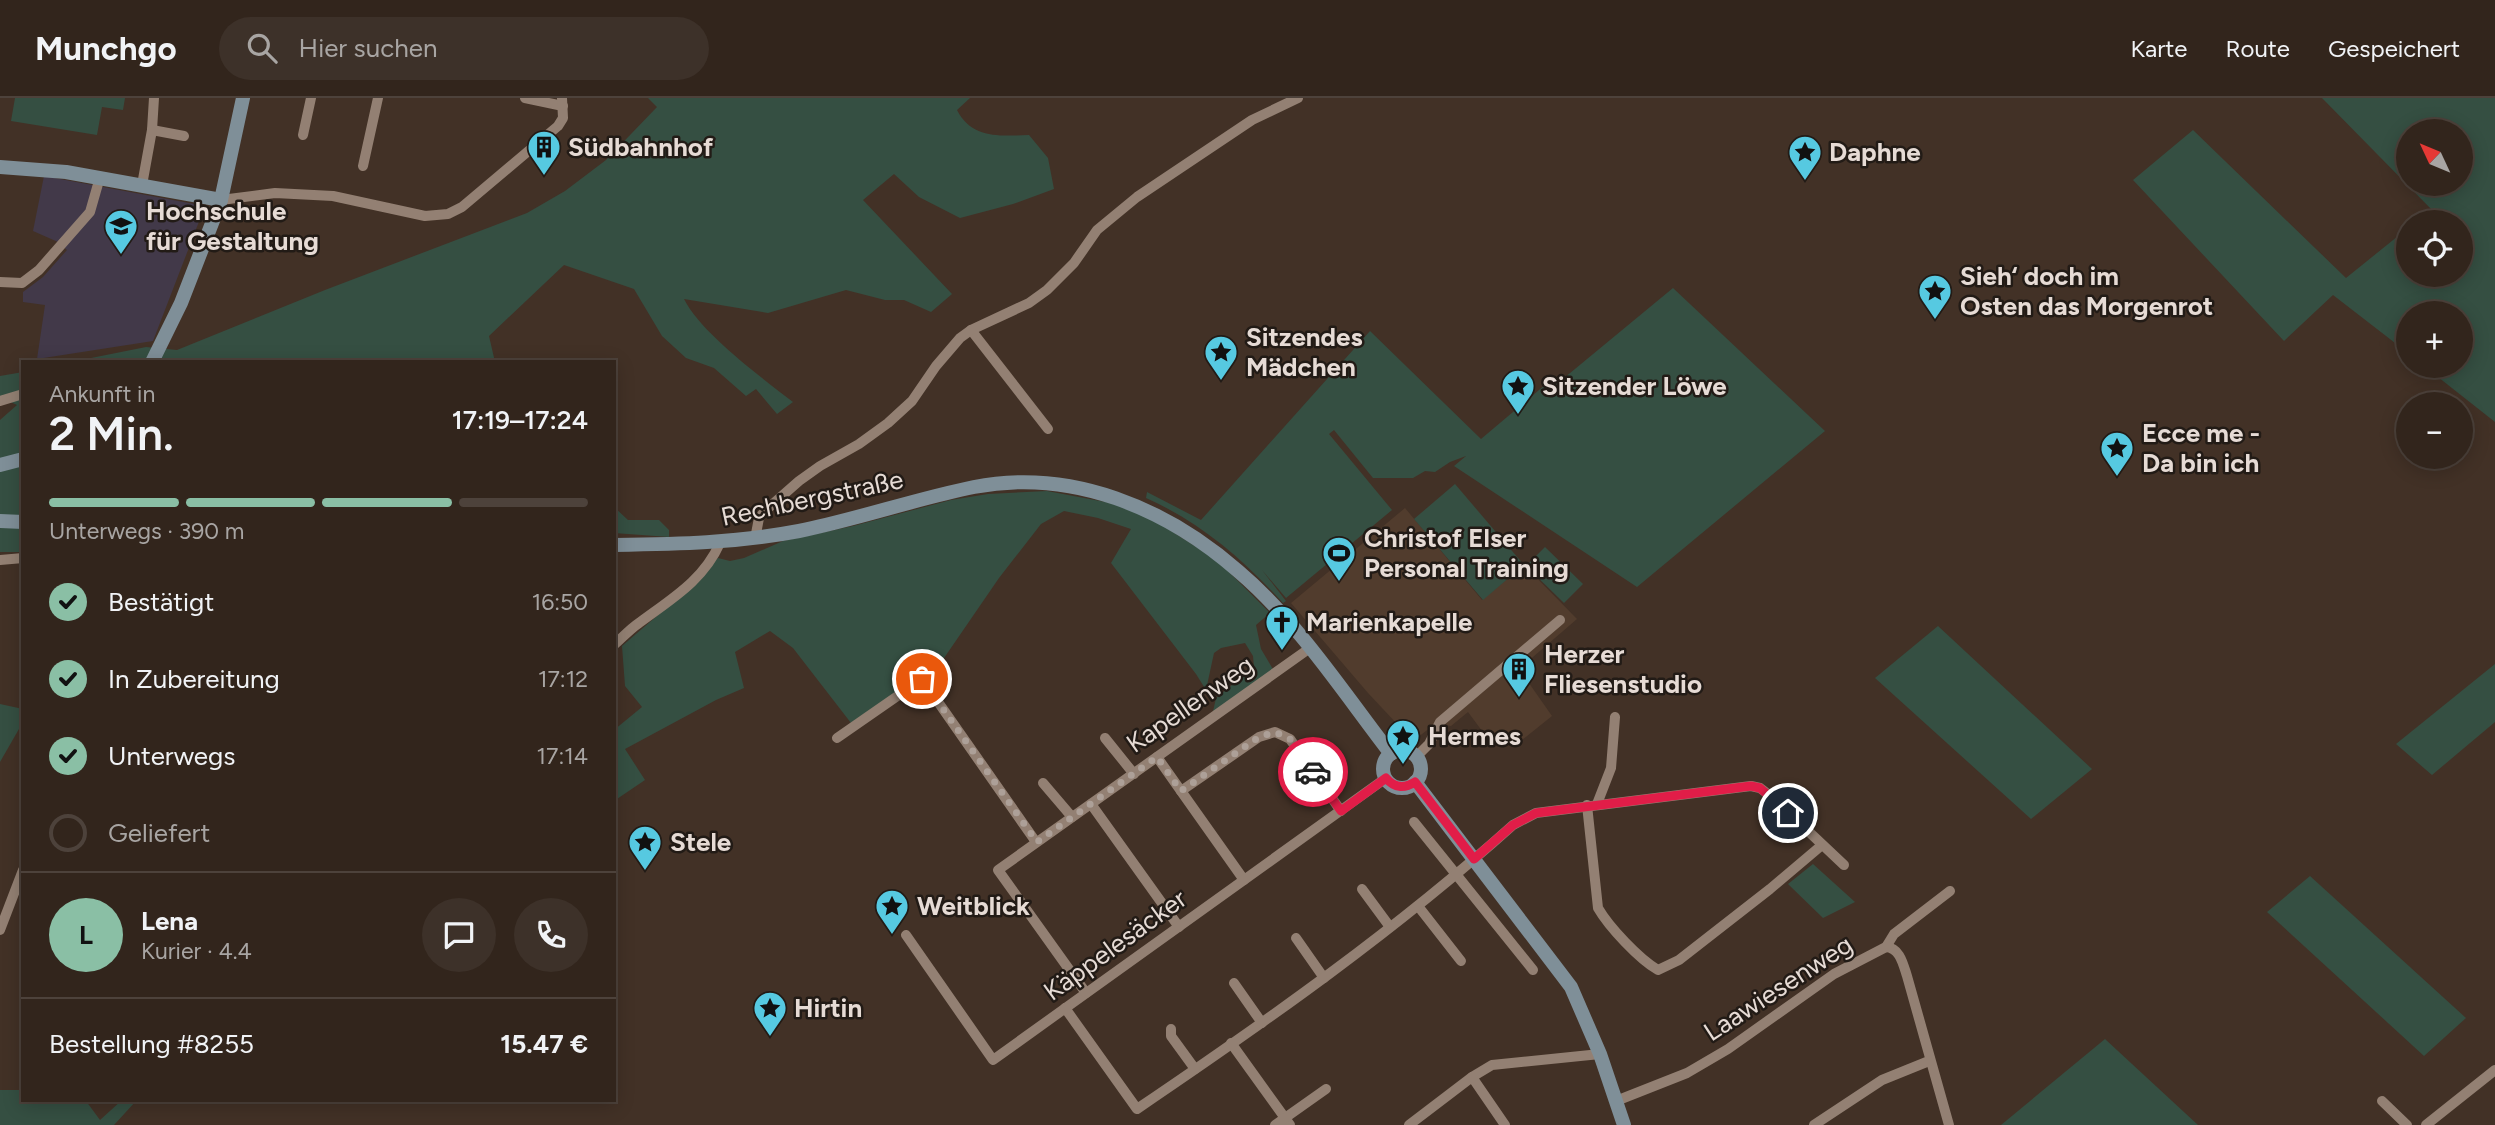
<!DOCTYPE html>
<html lang="de">
<meta charset="utf-8">
<style>
:root{--surface:#32251c;--page:#3d3129;--text:#f1f3f6;--muted:#a8a5a3;--line:#4d423b;--accent:#8abfa5}
body{margin:0;font-family:Figtree,sans-serif;background:var(--page);color:var(--text);height:100vh;display:flex;flex-direction:column;font-size:26px;white-space:nowrap}
*{box-sizing:border-box;margin:0}
p{font-size:23px;color:var(--muted)}
.icon{flex:none;width:38px;height:38px;fill:none;stroke:currentColor;stroke-width:2;stroke-linecap:round;stroke-linejoin:round}
.map{position:relative;flex:1;overflow:hidden}
.drawer{position:absolute;left:21px;top:262px;width:595px;height:742px;display:flex;flex-direction:column;background:var(--surface);border-radius:0px;box-shadow:0 4px 18px #0003,0 0 0 2px var(--line)}
.drawer>*{flex:none}
.needle{width:46px;rotate:314deg}
.fabs{position:absolute;left:2396px;top:21px;display:grid;gap:14px}
.fabs a{display:grid;place-items:center;width:77px;height:77px;border-radius:50%;background:var(--surface);box-shadow:0 4px 18px #0003,0 0 0 2px var(--line);font-size:35px}
.pin{position:absolute;display:grid;place-items:center;width:60px;height:60px;color:#fff;margin:-30px;border:4px solid #fff;border-radius:50%;box-shadow:0 2px 7px #0007}
.courier{position:absolute;display:grid;place-items:center;width:70px;height:70px;margin:-35px;border:5px solid #e11d48;border-radius:50%;background:#fff;color:#222;box-shadow:0 2px 9px #0007}
.headline em{font-style:normal;font-weight:600}
.headline div{display:flex;flex-direction:column-reverse}
.headline{display:flex;align-items:center;justify-content:space-between;height:119px;padding:0 28px}
h1{font-size:46px;font-weight:600;line-height:52px}
.bar{display:grid;grid-template-columns:repeat(4,1fr);gap:10px 7px;align-content:center;height:84px;padding:0 28px}
.bar i{height:9px;border-radius:5px;background:var(--line)}
.bar .active{background:var(--accent)}
.bar p{grid-column:span 4}
.line{display:flex;align-items:center;gap:18px;padding:0 28px;border-top:2px solid var(--line)}
.line div{flex:1}
.round{display:grid;place-items:center;flex:none;width:74px;height:74px;border-radius:37px;background:var(--page)}
ol{padding:0 28px;list-style:none}
li{display:flex;align-items:center;gap:21px;height:77px}
li p{margin-inline-start:auto}
li .icon{padding:7px;border-radius:50%;background:var(--accent);color:#111;stroke-width:4}
li:last-child{color:var(--muted)}
li i{width:38px;height:38px;border:4px solid var(--line);border-radius:50%}
header{display:flex;align-items:center;gap:42px;box-sizing:border-box;height:98px;padding:0 35px;background:var(--surface);border-bottom:2px solid var(--line)}
header strong{font-size:33px}
nav{display:flex;gap:38px;margin-inline-start:auto;font-size:24px}
.search{width:490px;height:63px;background:var(--page);display:flex;align-items:center;gap:18px;box-sizing:border-box;padding:0 24px;border-radius:38px;color:var(--muted);font-size:26px}
.map>svg:first-child{display:block}
.built{fill:#513c2d}
.education{fill:#423949}
.green{fill:#354f42;fill-rule:evenodd}
.lines{fill:none;stroke-linecap:round;stroke-linejoin:round}
.minor{stroke:#938073;stroke-width:10}
.secondary{stroke:#7f8f98;stroke-width:14}
.done{stroke:#ada098;stroke-width:7;stroke-dasharray:0 12.6}
.route{stroke:#e11d48;stroke-width:9}
.labels{text-anchor:middle;stroke-width:5;stroke-linejoin:round;paint-order:stroke}
.poi-label{font-size:26px;font-weight:bold;fill:#e6dbd5;stroke:#221b16;text-anchor:start}
.street-label{font-size:26px;fill:#e6dbd5;stroke:#221b16}
</style>
<header>
<strong>Munchgo</strong>
<div class="search"><svg class="icon" aria-label="search" viewBox="0 0 24 24"><circle cx="10" cy="10" r="6"/><path d="M15 15l6 6"/></svg>Hier suchen</div>
<nav><a>Karte</a><a>Route</a><a>Gespeichert</a></nav>
</header>
<div class="map">
<svg width="2495" height="1027" viewBox="0 0 2495 1027">
<rect width="100%" height="100%" fill="#423126"/>
<polygon class="built" points="1405,410 1482,502 1524,467 1577,521 1519,571 1552,618 1517,646 1488,641 1468,614 1451,628 1435,626 1413,643 1368,595 1291,505"/>
<polygon class="education" points="44,78 205,108 153,243 37,261 45,207 23,204 23,194 43,179 67,152 58,144 33,133"/>
<g class="green">
<polygon points="15,0 125,0 123,12 102,9 97,37 11,23"/>
<path d="M 648,0 L 970,0 L 957,12 C 972,41 999,38 1029,37 L 1048,60 L 1054,91 L 1013,106 L 960,120 L 919,99 L 894,76 L 863,102 L 952,196 L 931,214 L 904,202 L 885,202 L 846,192 L 768,215 L 684,201 C 701,235 761,279 793,304 L 777,316 L 756,291 L 746,298 L 714,270 L 686,260 L 662,238 L 634,191 L 564,167 L 489,238 L 495,264 L 71,264 L 146,249 L 177,252 L 325,192 L 527,115 L 565,93 L 606,62 L 657,9 Z"/>
<path d="M 2322,0 L 2495,0 L 2495,324 L 2424,268 L 2460,268 L 2460,215 L 2408,215 L 2408,255 L 2333,197 L 2284,243 L 2133,82 L 2193,32 L 2346,180 L 2408,130 L 2408,177 L 2460,177 L 2460,124 L 2415,124 L 2431,111 ZM 2408,33 L 2460,33 L 2460,86 L 2408,86 Z"/>
<path d="M 1673,190 L 1825,333 L 1637,489 L 1454,368 L 1466,358 L 1450,364 L 1435,374 L 1425,373 L 1413,380 L 1373,380 L 1334,332 L 1329,336 L 1392,412 L 1286,500 L 1262,472 L 1286,503 L 1283,505 C 1243,461 1200,424 1146,400 L 1147,394 L 1201,422 L 1370,233 L 1481,341 L 1552,281 L 1558,285 Z"/>
<polygon points="23,274 23,454 0,454 0,322 17,307 0,299 0,278"/>
<polygon points="1455,386 1524,467 1483,502 1414,421"/>
<polygon points="1047,393 1116,406 1146,417 1217,462 1270,515 1256,527 1261,551 1274,573 1212,618 1216,600 1254,569 1253,558 1245,545 1221,550 1214,555 1206,592 1196,576 1111,465 1131,431 1098,420 1064,413 1041,426 999,480 942,563 851,625 793,550 770,533 735,554 744,590 716,602 625,651 645,682 614,703 614,632 642,609 625,588 622,548 672,505 718,460 730,463 744,460 783,443 853,428 951,402 988,396"/>
<polygon points="614,409 628,422 659,422 669,432 669,439 614,435"/>
<polygon points="1545,449 1583,486 1564,505 1526,468"/>
<polygon points="1938,528 2092,671 2031,721 1875,580"/>
<polygon points="2495,566 2495,624 2432,677 2396,646"/>
<polygon points="0,606 23,611 23,624 0,664"/>
<polygon points="1813,766 1855,804 1823,820 1788,786"/>
<polygon points="2310,778 2466,920 2424,958 2267,814"/>
<polygon points="2105,941 2198,1027 2001,1027"/>
<polygon points="0,992 23,992 23,1003 86,1003 100,1022 121,1003 136,1003 114,1027 0,1027"/>
</g>
<g class="lines">
<g class="minor">
<polyline points="525,0 563,8"/>
<polyline points="152,32 184,38"/>
<polyline points="303,37 311,0"/>
<polyline points="363,68 378,0"/>
<polyline points="142,87 152,32 154,0"/>
<polyline points="221,102 275,95 333,98 425,118 448,116 462,109 558,28 563,20 562,0"/>
<polyline points="0,184 22,185 39,172 90,114 100,79"/>
<polyline points="971,232 1048,331"/>
<polyline points="0,303 23,296"/>
<polyline points="755,441 759,420 766,412 799,383 820,368 859,346 888,325 912,303 936,268 960,240 971,232 1029,205 1047,192 1074,165 1097,132 1137,99 1252,22 1298,0"/>
<polyline points="0,462 23,460"/>
<path d="M 614,547 C 622,540 630,531 639,525 C 671,501 703,483 720,445"/>
<polyline points="837,640 922,581 1036,744"/>
<polyline points="1105,640 1134,676"/>
<polyline points="1157,659 1181,693"/>
<polyline points="1416,659 1429,646 1440,624 1560,522"/>
<polyline points="1043,685 1072,719"/>
<polyline points="1091,706 1179,829"/>
<polyline points="1597,706 1611,670 1615,619"/>
<path d="M 1587,707 L 1598,810 C 1609,829 1639,861 1658,872 L 1679,862 L 1770,791 L 1822,747"/>
<polyline points="1414,724 1533,872"/>
<polyline points="1244,782 1181,693 1259,639 1275,634 1290,641 1341,713"/>
<polyline points="1362,791 1390,829"/>
<polyline points="1418,808 1461,863"/>
<polyline points="0,832 23,772"/>
<polyline points="906,837 993,962 1386,680"/>
<polyline points="1296,840 1324,880"/>
<path d="M 1886,849 C 1900,850 1903,866 1907,878 L 1949,1027"/>
<polyline points="1234,885 1262,925"/>
<polyline points="1086,895 998,772 1310,550"/>
<path d="M 1065,910 L 1137,1011 C 1267,923 1396,832 1513,727 L 1536,715 L 1751,688 L 1760,690 L 1772,699 L 1844,767"/>
<polyline points="1171,931 1171,938 1195,971"/>
<polyline points="1231,945 1290,1027"/>
<polyline points="1472,979 1505,1027"/>
<polyline points="1616,1003 1687,975 1728,951 1834,876 1886,849 1894,836 1950,793"/>
<polyline points="2382,1003 2407,1027"/>
<polyline points="1275,1027 1326,991"/>
<polyline points="1409,1027 1472,979 1492,967 1600,956"/>
<polyline points="1814,1027 1882,982 1929,963"/>
<polyline points="2426,1027 2495,972"/>
</g>
<g class="secondary">
<polyline points="0,69 66,74 221,102"/>
<polyline points="152,264 181,205 221,102 243,0"/>
<polyline points="0,367 23,361"/>
<polyline points="0,423 23,424"/>
<path d="M 614,447 C 678,446 736,445 799,433 C 858,421 915,401 974,389 C 1072,370 1166,410 1238,473 C 1298,524 1343,594 1391,656"/>
<circle cx="1402" cy="671" r="19"/>
<polyline points="1415,684 1571,889 1600,956 1624,1027"/>
</g>
</g>
<g class="lines">
<polyline class="done" points="922,581 1037,744 1157,659 1181,693 1259,639 1275,634 1290,641 1313,674"/>
<path class="route" d="M 1313,674 L 1341,713 L 1386,680 C 1394,690 1404,691 1415,684 L 1474,761 L 1513,727 L 1536,715 L 1751,688 L 1760,690 L 1788,715"/>
</g>
<defs>
<symbol id="building-pin" viewBox="-11 -11 22 30"><path d="M0 17L-7.5 6A9.5 9.5 0 1 1 7.5 6Z" fill="#56c9e1" stroke="#221b16"/><path d="M-4-6H4V6H1V3H-1V6H-4ZM-2.5-4.3h1.7v1.8h-1.7ZM.8-4.3h1.7v1.8H.8ZM-2.5-1h1.7V.8h-1.7ZM.8-1h1.7V.8H.8Z" fill="#111"/></symbol>
<symbol id="sight-pin" viewBox="-11 -11 22 30"><path d="M0 17L-7.5 6A9.5 9.5 0 1 1 7.5 6Z" fill="#56c9e1" stroke="#221b16"/><path d="M0-6L1.8-2.2L6-1.7L2.9 1.2L3.7 5.4L0 3.3L-3.7 5.4L-2.9 1.2L-6-1.7L-1.8-2.2Z" fill="#111"/></symbol>
<symbol id="university-pin" viewBox="-11 -11 22 30"><path d="M0 17L-7.5 6A9.5 9.5 0 1 1 7.5 6Z" fill="#56c9e1" stroke="#221b16"/><path d="M0-5L7-2L0 1L-7-2ZM-4 1L0 2.5L4 1V4Q0 6-4 4Z" fill="#111"/></symbol>
<symbol id="stadium-pin" viewBox="-11 -11 22 30"><path d="M0 17L-7.5 6A9.5 9.5 0 1 1 7.5 6Z" fill="#56c9e1" stroke="#221b16"/><path d="M0-5a6.5 5 0 1 0 0 10a6.5 5 0 1 0 0-10ZM-3.5-1.8h7v3.6h-7Z" fill="#111"/></symbol>
<symbol id="church-pin" viewBox="-11 -11 22 30"><path d="M0 17L-7.5 6A9.5 9.5 0 1 1 7.5 6Z" fill="#56c9e1" stroke="#221b16"/><path d="M-1.2-6h2.4v3.5h3.3v2.4h-3.3V6h-2.4V-.1h-3.3v-2.4h3.3Z" fill="#111"/></symbol>
</defs>
<g fill-rule="evenodd">
<use href="#building-pin" x="525" y="30" width="38" height="52"/>
<use href="#sight-pin" x="1786" y="35" width="38" height="52"/>
<use href="#university-pin" x="102" y="109" width="38" height="52"/>
<use href="#sight-pin" x="1916" y="174" width="38" height="52"/>
<use href="#sight-pin" x="1202" y="235" width="38" height="52"/>
<use href="#sight-pin" x="1499" y="269" width="38" height="52"/>
<use href="#sight-pin" x="2098" y="331" width="38" height="52"/>
<use href="#stadium-pin" x="1320" y="436" width="38" height="52"/>
<use href="#church-pin" x="1263" y="505" width="38" height="52"/>
<use href="#building-pin" x="1500" y="552" width="38" height="52"/>
<use href="#sight-pin" x="1384" y="619" width="38" height="52"/>
<use href="#sight-pin" x="626" y="725" width="38" height="52"/>
<use href="#sight-pin" x="873" y="789" width="38" height="52"/>
<use href="#sight-pin" x="751" y="891" width="38" height="52"/>
</g>
<g class="labels">
<g class="poi-label">
<text x="568" y="58">Südbahnhof</text>
<text x="1829" y="63">Daphne</text>
<text x="146" y="122">Hochschule<tspan x="146" dy="30">für Gestaltung</tspan></text>
<text x="1960" y="187">Sieh‘ doch im<tspan x="1960" dy="30">Osten das Morgenrot</tspan></text>
<text x="1246" y="248">Sitzendes<tspan x="1246" dy="30">Mädchen</tspan></text>
<text x="1542" y="297">Sitzender Löwe</text>
<text x="2142" y="344">Ecce me -<tspan x="2142" dy="30">Da bin ich</tspan></text>
<text x="1364" y="449">Christof Elser<tspan x="1364" dy="30">Personal Training</tspan></text>
<text x="1306" y="533">Marienkapelle</text>
<text x="1544" y="565">Herzer<tspan x="1544" dy="30">Fliesenstudio</tspan></text>
<text x="1428" y="647">Hermes</text>
<text x="670" y="753">Stele</text>
<text x="917" y="817">Weitblick</text>
<text x="794" y="919">Hirtin</text>
</g>
<g class="street-label">
<text transform="translate(812 400) rotate(-12)" y="9">Rechbergstraße</text>
<text transform="translate(1190 606) rotate(-35)" y="9">Kapellenweg</text>
<text transform="translate(1115 847) rotate(-36)" y="9">Käppelesäcker</text>
<text transform="translate(1778 890) rotate(-33)" y="9">Laawiesenweg</text>
</g>
</g>
</svg>
<div class="fabs">
<a><svg class="needle" viewBox="-14 -14 28 28"><path d="M0-13l5 13h-10z" fill="#e53935"/><path d="M0 13l5-13h-10z" fill="#a8a5a3"/></svg></a>
<a><svg class="icon" aria-label="locate" viewBox="0 0 24 24"><circle cx="12" cy="12" r="6"/><path d="M12 2v4M12 18v4M2 12h4M18 12h4"/></svg></a>
<a>+</a>
<a>−</a>
</div>
<div class="pin" style="left:922px;top:581px;background:#ea580c"><svg class="icon" aria-label="bag" viewBox="0 0 24 24"><path d="M5 8h14l-1 12H6zM9 8a3 3 0 0 1 6 0"/></svg></div>
<div class="pin" style="left:1788px;top:715px;background:#1f2937"><svg class="icon" aria-label="home" viewBox="0 0 24 24"><path d="M3 11l9-7 9 7M6 9v11h12V9"/></svg></div>
<div class="courier" style="left:1313px;top:674px"><svg class="icon" aria-label="car" viewBox="0 0 24 24"><path d="M5 17H2v-5l4-1 3-4h7l3 4 3 1v5h-3M9 17h6M6 11h13"/><circle cx="7" cy="17" r="2"/><circle cx="17" cy="17" r="2"/></svg></div>
<section class="drawer">
<div class="headline"><div><h1>2 Min.</h1><p>Ankunft in</p></div><em>17:19–17:24</em></div>
<div class="bar"><i class="active"></i><i class="active"></i><i class="active"></i><i></i><p>Unterwegs · 390 m</p></div>
<ol>
<li><svg class="icon" aria-label="check" viewBox="0 0 24 24"><path d="M5 12l5 5 9-10"/></svg>Bestätigt<p>16:50</p></li>
<li><svg class="icon" aria-label="check" viewBox="0 0 24 24"><path d="M5 12l5 5 9-10"/></svg>In Zubereitung<p>17:12</p></li>
<li><svg class="icon" aria-label="check" viewBox="0 0 24 24"><path d="M5 12l5 5 9-10"/></svg>Unterwegs<p>17:14</p></li>
<li><i></i>Geliefert</li>
</ol>
<div class="line" style="height:126px"><b class="round" style="background:var(--accent);color:#111">L</b><div><b>Lena</b><p>Kurier · 4.4</p></div><a class="round"><svg class="icon" aria-label="chat" viewBox="0 0 24 24"><path d="M4 5h16v11H9l-5 4z"/></svg></a><a class="round"><svg class="icon" aria-label="phone" viewBox="0 0 24 24"><path d="M5 4h4l2 5-3 2q2 4 5 5l2-3 5 2v4C11 20 4 13 5 4z"/></svg></a></div>
<div class="line" style="height:91px"><div>Bestellung #8255</div><b>15.47 €</b></div>
</section>
</div>
